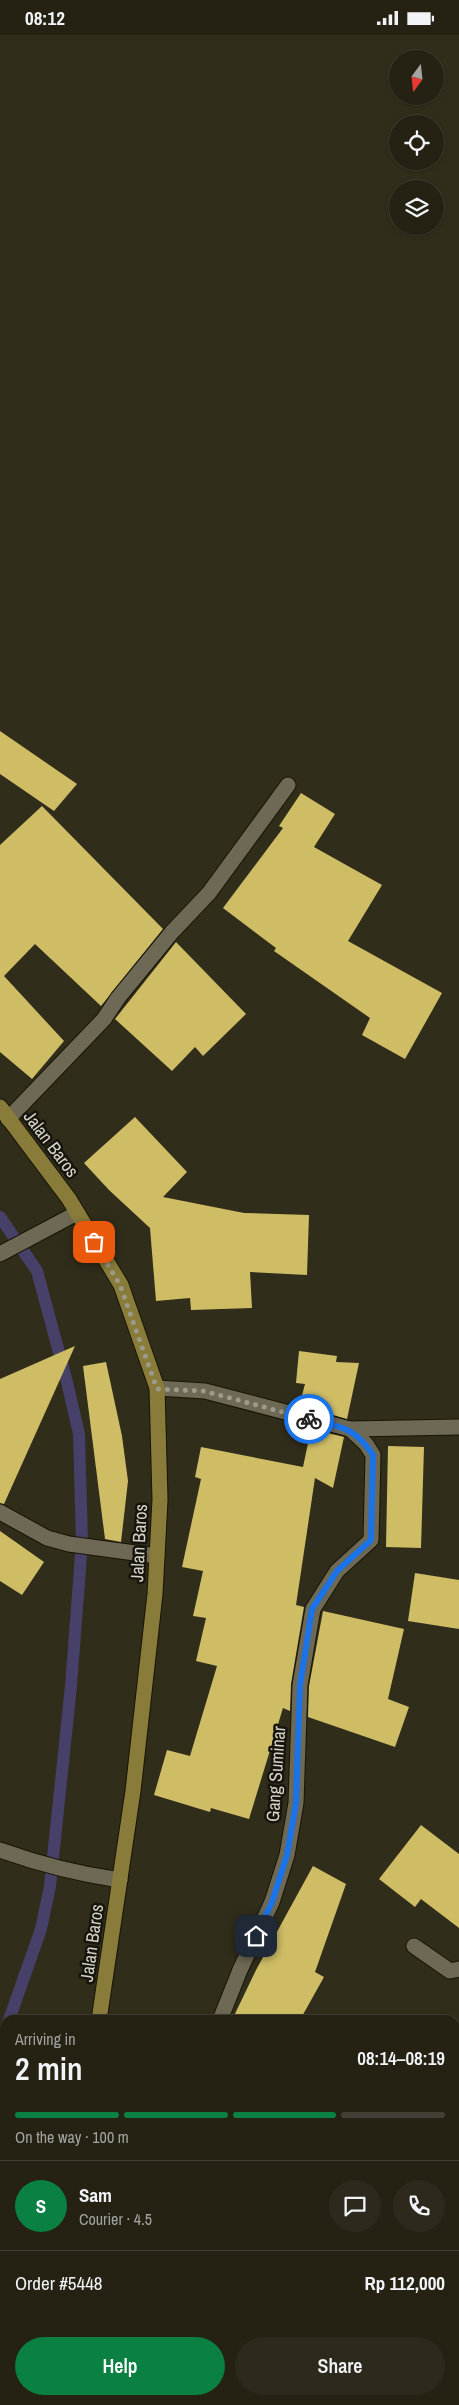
<!DOCTYPE html>
<meta charset="utf-8">
<style>
:root{--surface:#252214;--page:#2d2a1d;--text:#f1f3f6;--muted:#a3a4a0;--line:#423f34;--accent:#0b8043}
body{margin:0;font-family:"Archivo Narrow",sans-serif;background:var(--page);color:var(--text);height:100vh;display:flex;flex-direction:column;font-size:19px;white-space:nowrap}
*{box-sizing:border-box;margin:0}
p{font-size:16px;color:var(--muted)}
.icon{flex:none;width:28px;height:28px;fill:none;stroke:currentColor;stroke-width:2;stroke-linecap:round;stroke-linejoin:round}
.map{position:relative;flex:1;overflow:hidden}
.sheet{position:absolute;left:0px;top:1980px;width:460px;height:390px;display:flex;flex-direction:column;background:var(--surface);border-radius:15px 15px 0 0;box-shadow:0 1px 4px #0004,0 0 0 1px var(--line)}
.sheet>*{flex:none}
.needle{width:32px;rotate:195deg}
.buttons{position:absolute;left:389px;top:15px;display:grid;gap:10px}
.buttons a{display:grid;place-items:center;width:55px;height:55px;border-radius:50%;background:var(--surface);box-shadow:0 1px 4px #0004,0 0 0 1px var(--line);font-size:25px}
.pin{position:absolute;display:grid;place-items:center;width:42px;height:42px;color:#fff;margin:-21px;border-radius:10px;box-shadow:0 2px 8px #0006}
.courier{position:absolute;display:grid;place-items:center;width:50px;height:50px;margin:-25px;border:4px solid #1a73e8;border-radius:50%;background:#fff;color:#222;box-shadow:0 1px 6px #0007}
.overview em{font-style:normal;font-weight:600}
.overview div{display:flex;flex-direction:column-reverse}
.overview{display:flex;align-items:center;justify-content:space-between;height:85px;padding:0 15px}
h1{font-size:32px;font-weight:600;line-height:38px}
.bar{display:grid;grid-template-columns:repeat(4,1fr);gap:8px 5px;align-content:center;height:60px;padding:0 15px}
.bar i{height:6px;border-radius:4px;background:var(--line)}
.bar .on{background:var(--accent)}
.bar p{grid-column:span 4}
.line{display:flex;align-items:center;gap:12px;padding:0 15px;border-top:1px solid var(--line)}
.line div{flex:1}
.round{display:grid;place-items:center;flex:none;width:52px;height:52px;border-radius:26px;background:var(--page)}
.cta{display:flex;gap:10px;margin-top:auto;padding:10px 15px}
.cta a{flex:1;height:58px;border-radius:30px;background:var(--accent);color:#fff;font-size:20px;font-weight:600;line-height:58px;text-align:center}
.cta a+a{background:var(--page);color:var(--text)}
.status{display:flex;justify-content:space-between;align-items:center;height:35px;padding:0 25px;background:var(--surface);direction:ltr}
.status svg{height:14px;fill:currentColor}
.map>svg:first-child{display:block}
.lines{fill:none;stroke-linecap:round;stroke-linejoin:round}
.stream{stroke:#47416a;stroke-width:12}
.building{fill:#cfbd66}
.minor-casing{stroke:#191504;stroke-width:17}
.major-casing{stroke:#191504;stroke-width:17}
.minor{stroke:#6d6955;stroke-width:15}
.major{stroke:#897c3b;stroke-width:15}
.done{stroke:#9c9a8b;stroke-width:5;stroke-dasharray:0 9}
.route{stroke:#1a73e8;stroke-width:6}
.labels{text-anchor:middle;stroke-width:5;stroke-linejoin:round;paint-order:stroke}
.street-label{font-size:18px;fill:#d6d4c8;stroke:#17150d}
</style>
<div class="status"><b>08:12</b><svg viewBox="0 0 49 12"><path d="M0 12V9h3v3zM5 12V6h3v6zM10 12V3h3v9zM15 12V0h3v12zM26 1h20v11H26zM47 4h2v5h-2z"/></svg></div>
<div class="map">
<svg width="459" height="2370" viewBox="0 0 459 2370">
<rect width="100%" height="100%" fill="#312d1b"/>
<g class="lines">
<g class="stream">
<polyline points="0,1182 37,1236 67,1347 79,1399 82,1507 71,1651 50,1851 41,1894 9,1985"/>
<polyline points="0,2007 5,1994"/>
<polyline points="0,2129 5,2160"/>
<polyline points="29,2365 31,2370"/>
</g>
</g>
<g class="building">
<polygon points="0,696 77,749 54,776 0,739"/>
<polygon points="301,758 335,779 314,812 382,850 348,906 442,958 405,1024 362,1000 370,983 274,916 276,913 223,873 283,793 279,791"/>
<polygon points="42,771 163,894 101,971 35,909 4,941 64,1006 32,1044 0,1017 0,810"/>
<polygon points="176,907 246,979 203,1021 195,1012 172,1036 115,984"/>
<polygon points="135,1082 187,1137 163,1162 244,1178 309,1180 307,1240 250,1237 252,1273 191,1275 190,1263 156,1266 150,1193 109,1155 84,1128"/>
<polygon points="75,1311 4,1469 0,1468 0,1344"/>
<polygon points="299,1316 337,1321 336,1327 359,1328 347,1384 316,1375 316,1373 300,1368 305,1349 296,1348"/>
<polygon points="106,1327 122,1401 128,1446 121,1507 105,1504 83,1331"/>
<polygon points="311,1394 344,1402 333,1453 315,1443 296,1570 304,1572 291,1649 290,1676 283,1673 249,1784 211,1773 210,1777 154,1760 167,1715 190,1721 217,1631 196,1626 206,1583 193,1581 203,1536 182,1532 201,1444 195,1442 201,1412 303,1432"/>
<polygon points="388,1411 424,1412 421,1513 386,1512"/>
<polygon points="0,1496 44,1527 22,1560 0,1546"/>
<polygon points="415,1538 459,1545 459,1594 408,1586"/>
<polygon points="323,1576 404,1594 388,1664 409,1672 395,1712 308,1682 309,1651"/>
<polygon points="421,1790 459,1819 459,1893 421,1864 415,1872 379,1844"/>
<polygon points="313,1831 346,1849 315,1937 324,1942 300,1985 232,1985 256,1935"/>
</g>
<g class="lines">
<defs>
<g id="minor">
<polyline points="8,1084 104,984 118,963 172,897 209,858 288,750"/>
<polyline points="0,1219 77,1178"/>
<polyline points="157,1353 205,1356 350,1394 459,1392"/>
<polyline points="0,1477 47,1503 69,1509 157,1521"/>
<path d="M 0,1815 C 39,1829 79,1839 120,1845"/>
<polyline points="414,1911 450,1936 459,1934"/>
<polyline points="220,1985 240,1935 272,1867 287,1820 296,1768 300,1650 313,1574 337,1536 371,1505 373,1420 366,1409 350,1394"/>
</g>
<g id="major">
<polyline points="0,1072 69,1164 121,1250 157,1353 160,1465 155,1559 133,1756 99,1985"/>
<polyline points="93,2365 93,2370"/>
</g>
</defs>
<use href="#minor" class="minor-casing"/>
<use href="#major" class="major-casing"/>
<use href="#minor" class="minor"/>
<use href="#major" class="major"/>
</g>
<g class="lines">
<polyline class="done" points="94,1207 120,1250 157,1354 204,1356 309,1384"/>
<path class="route" d="M 256,1901 L 272,1867 L 287,1820 L 296,1768 L 300,1650 L 312,1574 L 337,1536 L 371,1505 L 373,1420 C 354,1391 340,1392 309,1384"/>
</g>
<g class="labels">
<g class="street-label">
<text transform="translate(51 1109) rotate(53)" y="6">Jalan Baros</text>
<text transform="translate(139 1508) rotate(-87)" y="6">Jalan Baros</text>
<text transform="translate(276 1739) rotate(-86)" y="6">Gang Suminar</text>
<text transform="translate(92 1908) rotate(-82)" y="6">Jalan Baros</text>
</g>
</g>
</svg>
<div class="buttons">
<a><svg class="needle" viewBox="-14 -14 28 28"><path d="M0-13l5 13h-10z" fill="#e53935"/><path d="M0 13l5-13h-10z" fill="#a3a4a0"/></svg></a>
<a><svg class="icon" aria-label="locate" viewBox="0 0 24 24"><circle cx="12" cy="12" r="6"/><path d="M12 2v4M12 18v4M2 12h4M18 12h4"/></svg></a>
<a><svg class="icon" aria-label="layers" viewBox="0 0 24 24"><path d="M12 4l9 5-9 5-9-5zM3 14l9 5 9-5"/></svg></a>
</div>
<div class="pin" style="left:94px;top:1207px;background:#ea580c"><svg class="icon" aria-label="bag" viewBox="0 0 24 24"><path d="M5 8h14l-1 12H6zM9 8a3 3 0 0 1 6 0"/></svg></div>
<div class="pin" style="left:256px;top:1901px;background:#1f2937"><svg class="icon" aria-label="home" viewBox="0 0 24 24"><path d="M3 11l9-7 9 7M6 9v11h12V9"/></svg></div>
<div class="courier" style="left:309px;top:1384px"><svg class="icon" aria-label="bike" viewBox="0 0 24 24"><circle cx="6" cy="16" r="4"/><circle cx="18" cy="16" r="4"/><path d="M6 16l4-8h5l3 8M10 8l3 8H6M13 5h3"/></svg></div>
<section class="sheet">
<div class="overview"><div><h1>2 min</h1><p>Arriving in</p></div><em>08:14–08:19</em></div>
<div class="bar"><i class="on"></i><i class="on"></i><i class="on"></i><i></i><p>On the way · 100 m</p></div>
<div class="line" style="height:90px"><b class="round" style="background:var(--accent);color:#fff">S</b><div><b>Sam</b><p>Courier · 4.5</p></div><a class="round"><svg class="icon" aria-label="chat" viewBox="0 0 24 24"><path d="M4 5h16v11H9l-5 4z"/></svg></a><a class="round"><svg class="icon" aria-label="phone" viewBox="0 0 24 24"><path d="M5 4h4l2 5-3 2q2 4 5 5l2-3 5 2v4C11 20 4 13 5 4z"/></svg></a></div>
<div class="line" style="height:65px"><div>Order #5448</div><b>Rp 112,000</b></div>
<div class="cta"><a>Help</a><a>Share</a></div>
</section>
</div>
